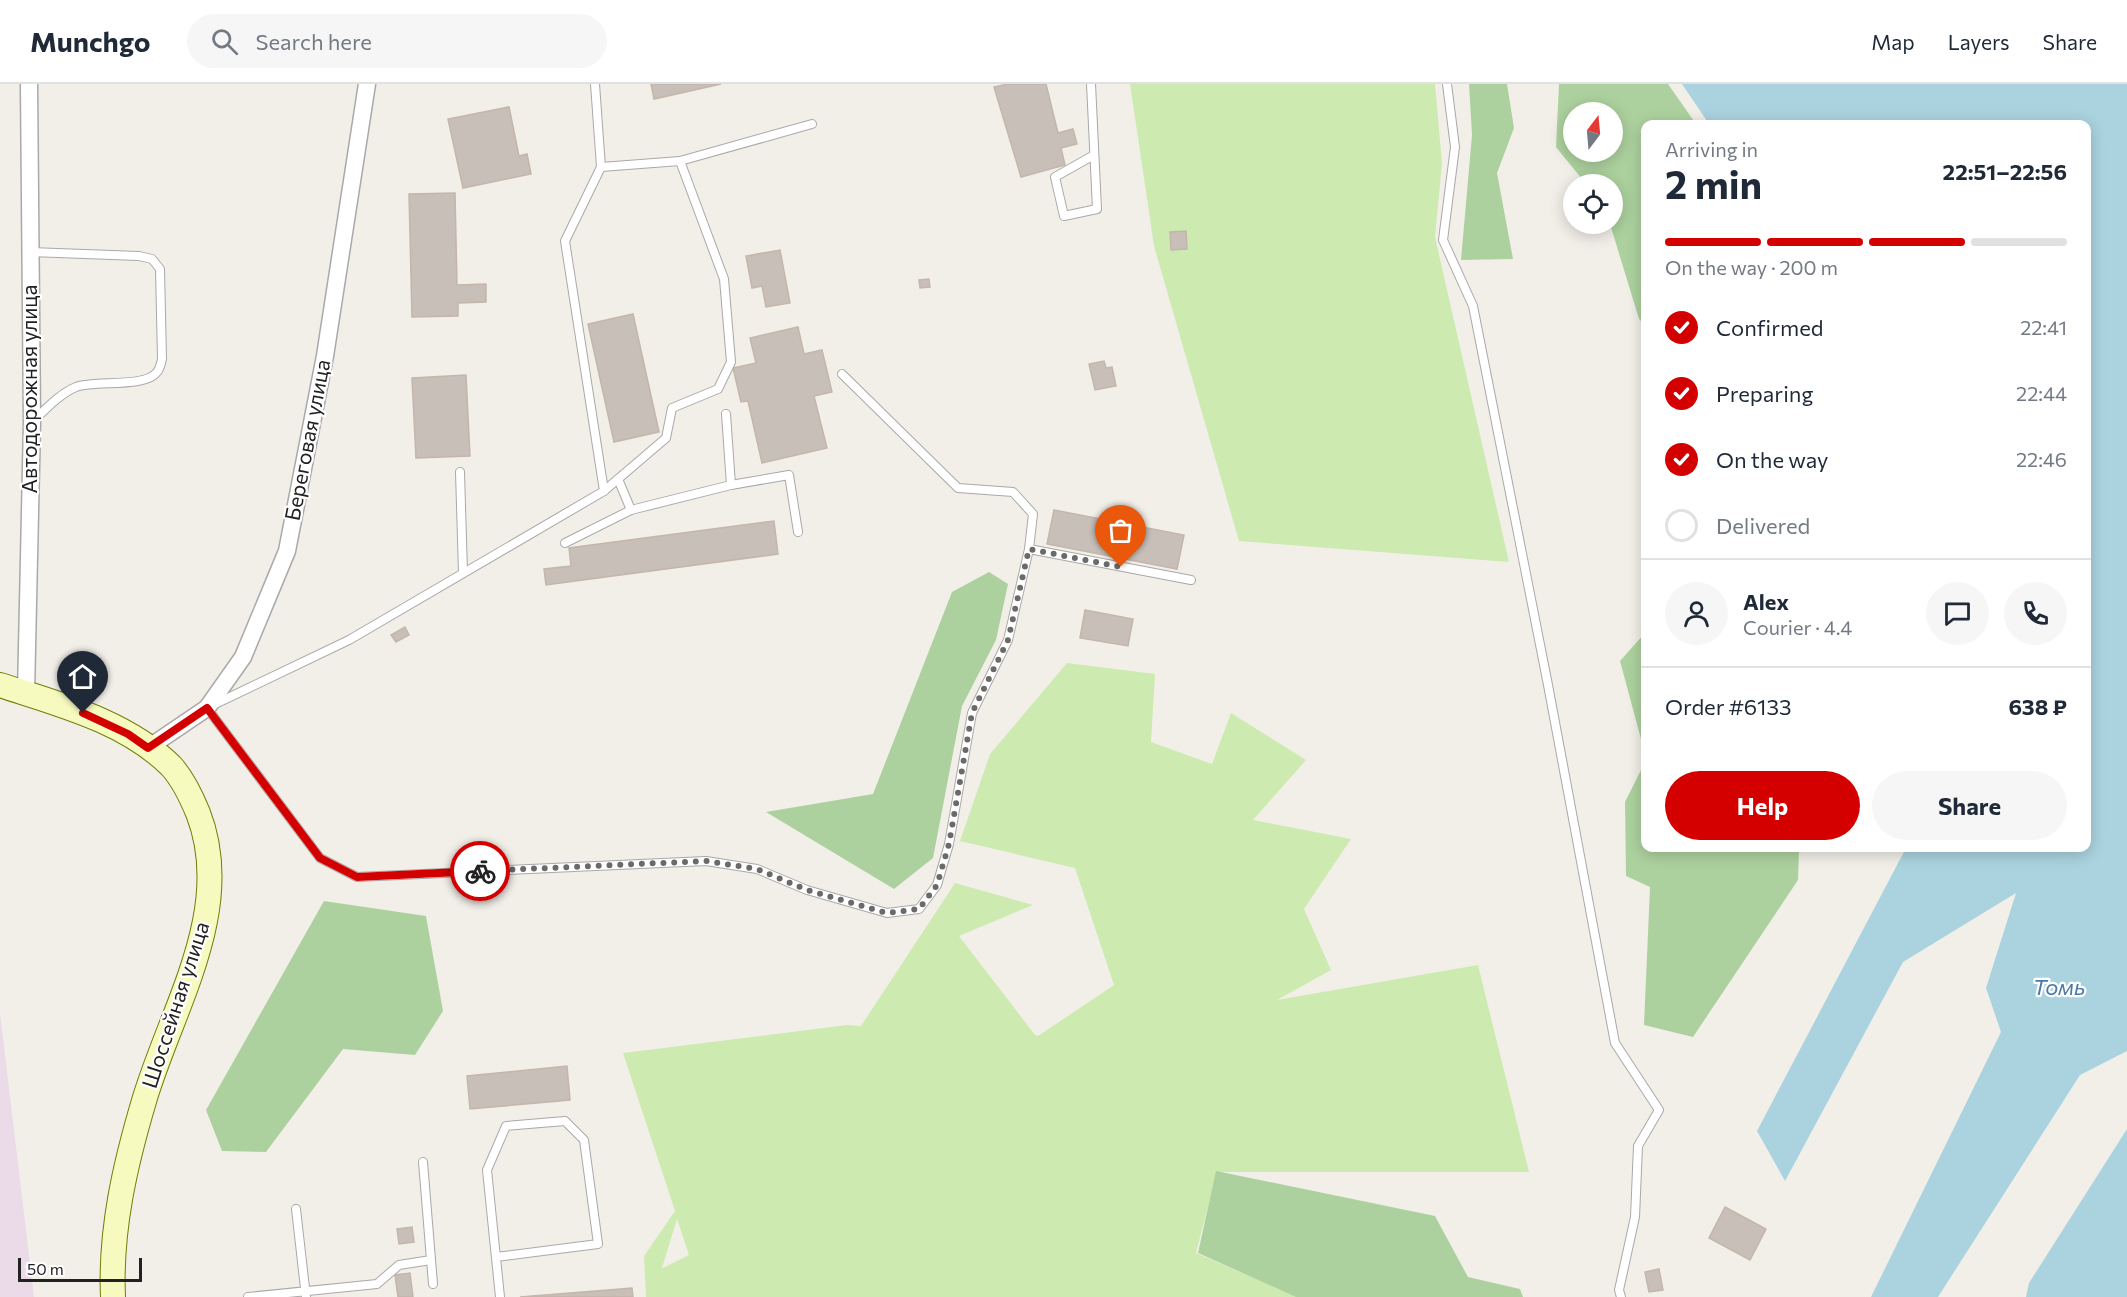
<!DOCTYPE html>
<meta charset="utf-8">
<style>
:root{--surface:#fff;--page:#f6f6f7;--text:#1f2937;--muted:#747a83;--line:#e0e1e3;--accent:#d40000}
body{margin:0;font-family:Commissioner,sans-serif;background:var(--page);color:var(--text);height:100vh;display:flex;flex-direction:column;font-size:22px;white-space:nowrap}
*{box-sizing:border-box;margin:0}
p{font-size:20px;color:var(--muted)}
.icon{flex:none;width:33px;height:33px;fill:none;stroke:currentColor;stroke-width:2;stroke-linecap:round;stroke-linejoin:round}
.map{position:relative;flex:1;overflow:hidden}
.sheet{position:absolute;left:1641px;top:36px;width:450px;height:732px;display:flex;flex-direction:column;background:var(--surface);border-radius:12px;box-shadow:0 3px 15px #0003}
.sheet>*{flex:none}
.needle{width:39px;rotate:16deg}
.tools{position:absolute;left:1563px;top:18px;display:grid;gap:12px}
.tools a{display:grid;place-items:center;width:60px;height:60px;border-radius:50%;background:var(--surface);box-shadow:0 3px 15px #0003;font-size:30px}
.scale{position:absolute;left:18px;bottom:15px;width:124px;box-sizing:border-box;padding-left:6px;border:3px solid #222;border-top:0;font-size:16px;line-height:21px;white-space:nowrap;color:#222;-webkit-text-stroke:4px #fff;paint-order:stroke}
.pin{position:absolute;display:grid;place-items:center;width:51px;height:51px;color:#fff;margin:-62px -26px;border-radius:50% 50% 50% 0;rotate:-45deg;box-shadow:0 0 6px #0007}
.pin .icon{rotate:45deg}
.courier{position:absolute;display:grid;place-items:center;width:60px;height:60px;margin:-30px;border:4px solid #d40000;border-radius:50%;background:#fff;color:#222;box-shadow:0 2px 8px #0007}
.headline em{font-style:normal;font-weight:700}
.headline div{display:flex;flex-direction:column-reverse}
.headline{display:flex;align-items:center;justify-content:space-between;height:102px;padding:0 24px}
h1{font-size:39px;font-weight:700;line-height:45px}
.bar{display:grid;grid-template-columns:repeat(4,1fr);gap:9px 6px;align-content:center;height:72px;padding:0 24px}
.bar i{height:8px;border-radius:4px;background:var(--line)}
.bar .on{background:var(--accent)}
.bar p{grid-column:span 4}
.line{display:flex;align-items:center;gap:15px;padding:0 24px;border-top:2px solid var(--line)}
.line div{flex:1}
.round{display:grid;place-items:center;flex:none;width:63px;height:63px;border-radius:32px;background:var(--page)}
ol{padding:0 24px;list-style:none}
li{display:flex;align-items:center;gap:18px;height:66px}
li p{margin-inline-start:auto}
li .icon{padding:6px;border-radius:50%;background:var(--accent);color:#fff;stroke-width:4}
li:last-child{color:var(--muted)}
li i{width:33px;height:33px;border:3px solid var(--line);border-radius:50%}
.action{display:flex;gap:12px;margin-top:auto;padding:12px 24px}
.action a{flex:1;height:69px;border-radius:36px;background:var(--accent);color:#fff;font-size:24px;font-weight:700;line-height:69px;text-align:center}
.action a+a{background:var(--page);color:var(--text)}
header{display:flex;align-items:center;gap:36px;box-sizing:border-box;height:84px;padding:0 30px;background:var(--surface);border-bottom:2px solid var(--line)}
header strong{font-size:28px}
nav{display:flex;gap:33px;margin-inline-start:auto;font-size:21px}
.search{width:420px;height:54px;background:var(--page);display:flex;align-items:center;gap:15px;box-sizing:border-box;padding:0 21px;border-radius:33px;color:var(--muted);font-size:22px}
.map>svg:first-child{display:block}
.industrial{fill:#ebdbe8}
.grass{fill:#cdebb0;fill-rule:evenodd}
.forest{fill:#add19e;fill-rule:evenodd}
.water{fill:#aad3df}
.building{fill:#c7bfb8;stroke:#c4b6ab;stroke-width:1.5}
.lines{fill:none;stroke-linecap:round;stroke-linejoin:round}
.service-casing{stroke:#a9a9a9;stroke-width:10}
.minor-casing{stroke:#a9a9a9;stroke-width:19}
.secondary-casing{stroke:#707d05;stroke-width:26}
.service{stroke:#fff;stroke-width:8}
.minor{stroke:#fff;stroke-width:16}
.secondary{stroke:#f7fabf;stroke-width:24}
.done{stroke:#6b6a68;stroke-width:6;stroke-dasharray:0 10.8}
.route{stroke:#d40000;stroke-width:8}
.labels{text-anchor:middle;stroke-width:4.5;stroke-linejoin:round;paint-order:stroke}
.street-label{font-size:21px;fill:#222;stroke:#fff}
.water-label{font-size:22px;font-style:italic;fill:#4a7aab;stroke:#fff}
</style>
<header>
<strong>Munchgo</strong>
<div class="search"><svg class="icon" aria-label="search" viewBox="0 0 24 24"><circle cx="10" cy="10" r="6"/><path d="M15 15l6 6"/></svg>Search here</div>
<nav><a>Map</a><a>Layers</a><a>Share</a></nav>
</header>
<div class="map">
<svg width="2127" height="1213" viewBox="0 0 2127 1213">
<rect width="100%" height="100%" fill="#f2efe9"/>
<polygon class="industrial" points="0,929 34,1213 0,1213"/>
<g class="grass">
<polygon points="1130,0 1435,0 1442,79 1435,153 1509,478 1239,457 1154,162"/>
<path d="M 1067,579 L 1155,590 L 1151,658 L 1212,680 L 1231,629 L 1306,676 L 1253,736 L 1351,755 L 1304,825 L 1331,886 L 1277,916 L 1478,881 L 1529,1088 L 1217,1088 L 1196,1169 L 1297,1213 L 646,1213 L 644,1172 L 675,1127 L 623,969 L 847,941 L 861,942 L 955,799 L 1033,821 L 959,852 L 1035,951 L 1038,952 L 1114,901 L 1075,784 L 960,757 L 990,670 ZM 677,1135 L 689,1171 L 663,1184 L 662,1184 Z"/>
</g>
<g class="forest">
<polygon points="1469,0 1507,0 1514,44 1497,89 1513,175 1461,176 1472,51"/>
<path d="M 1559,0 L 1668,0 L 1696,40 L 1646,40 L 1645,241 L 1639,235 L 1610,140 L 1612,140 L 1612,100 L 1586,100 L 1556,63 ZM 1574,28 L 1612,28 L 1612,68 L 1574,68 Z"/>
<polygon points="989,488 1008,500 996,556 962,622 933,774 894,805 766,728 873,710 952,508"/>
<polygon points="1645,549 1645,670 1620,577"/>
<polygon points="1645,678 1646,764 1799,764 1798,796 1693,953 1644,941 1650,803 1626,792 1625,718"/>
<polygon points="324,817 426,832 443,927 415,971 343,965 266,1068 222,1067 206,1026"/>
<polygon points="1216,1087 1435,1132 1468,1193 1520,1205 1523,1213 1296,1213 1198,1169"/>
</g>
<g class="water">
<polygon points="1682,0 2127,0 2127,967 2080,991 1938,1213 1871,1213 2001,948 1986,904 2016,809 1903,878 1785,1097 1757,1047 1906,764 2086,764 2086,40 1709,40"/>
<polygon points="2127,1045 2127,1213 2026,1213 2029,1199"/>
</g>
<g class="building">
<polygon points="651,0 721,0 654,15"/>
<polygon points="1008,0 1046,0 1058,49 1073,45 1077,60 1061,64 1065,81 1021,93 994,3"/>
<polygon points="509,23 519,72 527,70 531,90 463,104 448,35"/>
<polygon points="455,109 457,201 486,200 486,218 458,219 458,232 412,233 409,110"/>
<polygon points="1186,147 1187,165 1171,166 1170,148"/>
<polygon points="780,166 790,219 766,223 762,202 752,204 746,172"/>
<polygon points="929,195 930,203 920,204 919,196"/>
<polygon points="633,230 659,348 614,358 588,240"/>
<polygon points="798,243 804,270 822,266 832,308 814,312 827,364 762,379 748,317 741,318 733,284 756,279 750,254"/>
<polygon points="1104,277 1106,284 1112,283 1116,302 1095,306 1089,280"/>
<polygon points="466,291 470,372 416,374 412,294"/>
<polygon points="1054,426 1184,451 1177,485 1047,460"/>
<polygon points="774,437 778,470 546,501 544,485 571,482 569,464"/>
<polygon points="1085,526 1133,535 1128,562 1080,554"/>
<polygon points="405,543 409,551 396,558 391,551"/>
<polygon points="567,982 570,1016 470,1025 467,992"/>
<polygon points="1725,1123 1766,1145 1750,1176 1709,1154"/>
<polygon points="412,1143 414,1158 399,1160 397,1145"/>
<polygon points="1659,1185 1663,1206 1649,1208 1645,1188"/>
<polygon points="410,1189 413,1213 398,1213 395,1191"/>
<polygon points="632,1204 633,1213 520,1213"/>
</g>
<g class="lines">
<defs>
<g id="service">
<polyline points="595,0 601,83 565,157 604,407"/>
<polyline points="1091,0 1097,125 1064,132 1055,93 1094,71"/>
<polyline points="1447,0 1455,63 1443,156 1473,222 1548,601 1615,959 1659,1026 1638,1062 1635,1133 1619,1206 1621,1213"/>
<polyline points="680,77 724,195 731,278 718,305 672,324 666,354 604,407 349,556 207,624 320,774 357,793 706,777 757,785 807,806 887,829 919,825 937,801 949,760 972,629 1008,556 1029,465 1191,496"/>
<polyline points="601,83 680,77 812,40"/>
<path d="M 30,168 L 139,172 L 152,175 L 160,185 L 162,275 C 161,279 160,285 157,288 C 146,304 95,296 76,303 C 59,310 45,326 32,338"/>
<polyline points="842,290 958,404 1013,408 1033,430 1029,465"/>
<polyline points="460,388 463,489"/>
<polyline points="618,395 631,426 731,401 726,330"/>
<polyline points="731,401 789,391 798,448"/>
<polyline points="565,459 631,426"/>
<polyline points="423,1078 433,1200"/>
<polyline points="296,1125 306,1213"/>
<polyline points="496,1173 598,1160 584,1056 565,1037 506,1042 487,1086 500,1213"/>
<polyline points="248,1213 377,1200 399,1181 431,1176"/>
</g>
<g id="minor">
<polyline points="26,609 32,338 29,0"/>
<polyline points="148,664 207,624 243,573 287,467 325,272 367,0"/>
</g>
<path id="secondary" d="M 0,601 C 58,620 126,637 171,682 C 183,695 191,712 198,729 C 236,826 171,925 144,1017 C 125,1081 110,1146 113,1213"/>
</defs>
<use href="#service" class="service-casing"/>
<use href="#minor" class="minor-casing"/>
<use href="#secondary" class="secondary-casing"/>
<use href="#service" class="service"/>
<use href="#minor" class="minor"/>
<use href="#secondary" class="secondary"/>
</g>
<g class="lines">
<polyline class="done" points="480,787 706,777 757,785 807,806 887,829 919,825 937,801 949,760 972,629 1008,556 1029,465 1121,483"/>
<polyline class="route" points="83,629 128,650 148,664 207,624 320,774 357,793 480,787"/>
</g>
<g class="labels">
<g class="street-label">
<text transform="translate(30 305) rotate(-90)" y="7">Автодорожная улица</text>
<text transform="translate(308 356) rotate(-79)" y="7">Береговая улица</text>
<text transform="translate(176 921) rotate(-72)" y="7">Шоссейная улица</text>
</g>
<g class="water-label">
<text x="2059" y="911">Томь</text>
</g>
</g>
</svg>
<div class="tools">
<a><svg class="needle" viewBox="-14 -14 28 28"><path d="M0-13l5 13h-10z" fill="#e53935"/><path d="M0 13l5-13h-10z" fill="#747a83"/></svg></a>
<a><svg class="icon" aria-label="locate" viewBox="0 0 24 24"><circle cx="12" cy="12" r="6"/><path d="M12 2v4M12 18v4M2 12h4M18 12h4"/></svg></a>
</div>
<div class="scale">50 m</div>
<div class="pin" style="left:1121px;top:483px;background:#ea580c"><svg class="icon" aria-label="bag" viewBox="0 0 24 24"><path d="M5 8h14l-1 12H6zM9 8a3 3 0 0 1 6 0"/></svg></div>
<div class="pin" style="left:83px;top:629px;background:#1f2937"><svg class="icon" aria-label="home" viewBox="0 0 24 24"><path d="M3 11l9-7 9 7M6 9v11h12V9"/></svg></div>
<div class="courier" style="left:480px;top:787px"><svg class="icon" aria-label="bike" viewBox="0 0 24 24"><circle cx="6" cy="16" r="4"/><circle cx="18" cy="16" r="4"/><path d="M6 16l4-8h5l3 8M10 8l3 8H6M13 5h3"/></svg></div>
<section class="sheet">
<div class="headline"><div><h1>2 min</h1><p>Arriving in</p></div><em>22:51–22:56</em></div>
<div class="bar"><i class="on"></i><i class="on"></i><i class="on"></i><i></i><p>On the way · 200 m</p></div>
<ol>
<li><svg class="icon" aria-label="check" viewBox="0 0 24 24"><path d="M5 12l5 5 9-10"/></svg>Confirmed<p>22:41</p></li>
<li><svg class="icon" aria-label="check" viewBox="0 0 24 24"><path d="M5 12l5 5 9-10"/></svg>Preparing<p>22:44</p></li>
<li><svg class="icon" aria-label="check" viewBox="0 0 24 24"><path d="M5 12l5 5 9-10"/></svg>On the way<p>22:46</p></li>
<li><i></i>Delivered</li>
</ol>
<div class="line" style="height:108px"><a class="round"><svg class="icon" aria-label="person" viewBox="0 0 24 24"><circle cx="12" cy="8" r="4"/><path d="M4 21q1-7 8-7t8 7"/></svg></a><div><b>Alex</b><p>Courier · 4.4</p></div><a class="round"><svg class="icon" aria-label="chat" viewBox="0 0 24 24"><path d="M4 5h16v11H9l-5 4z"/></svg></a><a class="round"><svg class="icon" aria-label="phone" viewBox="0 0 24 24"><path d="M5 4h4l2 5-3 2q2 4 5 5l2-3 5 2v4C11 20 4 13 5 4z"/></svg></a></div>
<div class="line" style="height:78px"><div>Order #6133</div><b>638 ₽</b></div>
<div class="action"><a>Help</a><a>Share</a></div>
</section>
</div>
